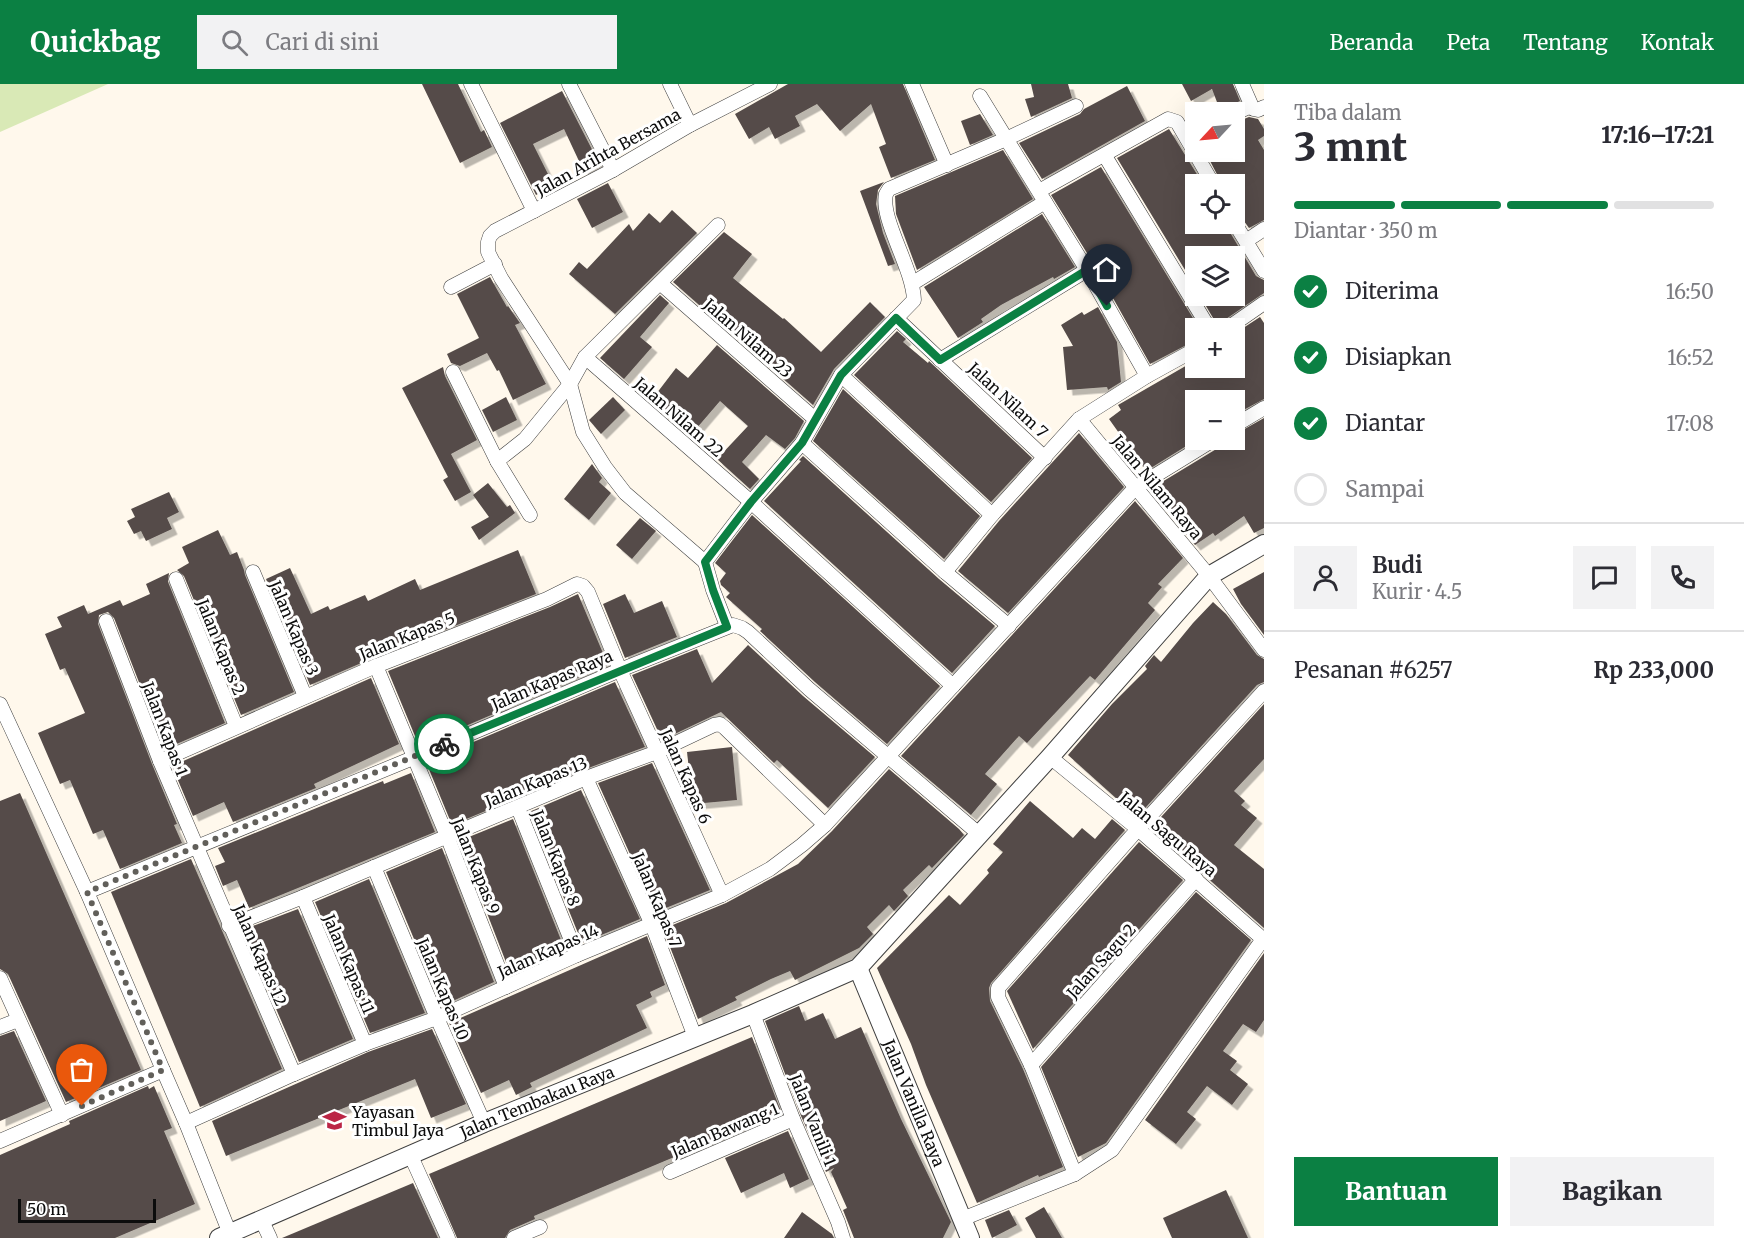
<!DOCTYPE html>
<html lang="id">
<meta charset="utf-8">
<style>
:root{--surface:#fff;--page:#f2f2f3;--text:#2b2b33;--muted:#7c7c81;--line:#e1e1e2;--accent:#0b8043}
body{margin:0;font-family:Merriweather,serif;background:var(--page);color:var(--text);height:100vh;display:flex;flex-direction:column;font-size:22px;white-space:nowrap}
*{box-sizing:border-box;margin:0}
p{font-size:20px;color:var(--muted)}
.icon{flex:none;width:33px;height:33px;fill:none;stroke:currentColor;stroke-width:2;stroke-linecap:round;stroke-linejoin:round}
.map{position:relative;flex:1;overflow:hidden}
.drawer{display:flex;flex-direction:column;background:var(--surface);width:480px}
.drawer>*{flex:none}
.needle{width:39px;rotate:244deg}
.controls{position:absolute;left:1185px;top:18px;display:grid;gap:12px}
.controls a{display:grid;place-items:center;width:60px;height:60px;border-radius:0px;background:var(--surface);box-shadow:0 6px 24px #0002;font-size:30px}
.scale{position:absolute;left:18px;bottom:15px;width:138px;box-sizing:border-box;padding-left:6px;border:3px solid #0c0c0c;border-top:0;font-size:16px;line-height:21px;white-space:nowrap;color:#0c0c0c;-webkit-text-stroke:4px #fff;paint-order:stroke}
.pin{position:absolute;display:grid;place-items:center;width:51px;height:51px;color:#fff;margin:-62px -26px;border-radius:50% 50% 50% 0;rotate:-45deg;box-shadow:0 0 6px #0007}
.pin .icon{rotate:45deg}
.courier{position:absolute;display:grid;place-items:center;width:60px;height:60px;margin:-30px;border:4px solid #0b8043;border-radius:50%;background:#fff;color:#222;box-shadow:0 2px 8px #0007}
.head em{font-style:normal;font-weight:800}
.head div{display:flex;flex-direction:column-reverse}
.head{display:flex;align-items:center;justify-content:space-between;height:102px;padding:0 30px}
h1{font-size:39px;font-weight:800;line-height:45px}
.bar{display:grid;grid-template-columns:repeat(4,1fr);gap:9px 6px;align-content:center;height:72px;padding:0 30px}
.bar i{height:8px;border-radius:4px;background:var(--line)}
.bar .on{background:var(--accent)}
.bar p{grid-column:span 4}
.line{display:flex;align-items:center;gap:15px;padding:0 30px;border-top:2px solid var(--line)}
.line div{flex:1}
.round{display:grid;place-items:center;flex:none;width:63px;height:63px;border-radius:0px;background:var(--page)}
ol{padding:0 30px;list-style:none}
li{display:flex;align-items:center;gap:18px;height:66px}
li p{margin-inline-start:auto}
li .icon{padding:6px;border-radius:50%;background:var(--accent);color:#fff;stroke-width:4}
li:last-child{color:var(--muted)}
li i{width:33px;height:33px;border:3px solid var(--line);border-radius:50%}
.button{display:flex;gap:12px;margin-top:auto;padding:12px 30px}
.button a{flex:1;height:69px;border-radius:0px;background:var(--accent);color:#fff;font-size:24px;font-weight:800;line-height:69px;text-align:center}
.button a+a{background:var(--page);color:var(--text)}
header{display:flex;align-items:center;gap:36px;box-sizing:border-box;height:84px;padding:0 30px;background:var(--accent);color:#fff}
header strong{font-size:28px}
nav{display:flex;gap:33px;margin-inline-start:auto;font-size:21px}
.search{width:420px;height:54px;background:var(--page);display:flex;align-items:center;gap:15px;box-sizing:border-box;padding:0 21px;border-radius:0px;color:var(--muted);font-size:22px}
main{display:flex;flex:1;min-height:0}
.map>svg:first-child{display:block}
.green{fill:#d9e9b6}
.building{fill:#554c49;filter:url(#shadow)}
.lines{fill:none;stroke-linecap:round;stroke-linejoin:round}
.minor-casing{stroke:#3f3f3f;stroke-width:15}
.tertiary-casing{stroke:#3f3f3f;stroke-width:20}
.minor{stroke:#fff;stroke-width:14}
.tertiary{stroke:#fff;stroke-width:18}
.done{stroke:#615f5a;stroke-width:6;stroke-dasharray:0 10.8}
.route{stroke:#0b8043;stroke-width:8}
.labels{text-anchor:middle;stroke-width:6;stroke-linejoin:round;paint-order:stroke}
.street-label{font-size:16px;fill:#0c0c0c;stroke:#fff}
.poi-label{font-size:16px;fill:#0c0c0c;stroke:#fff;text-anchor:start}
</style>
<header>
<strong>Quickbag</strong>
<div class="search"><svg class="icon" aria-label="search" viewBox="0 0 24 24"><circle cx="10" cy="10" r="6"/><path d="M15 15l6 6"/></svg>Cari di sini</div>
<nav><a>Beranda</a><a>Peta</a><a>Tentang</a><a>Kontak</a></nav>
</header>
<main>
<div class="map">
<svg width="1264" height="1154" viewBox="0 0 1264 1154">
<defs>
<filter id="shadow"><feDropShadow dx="5.5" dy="5.5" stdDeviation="0" flood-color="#0004"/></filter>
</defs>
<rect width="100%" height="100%" fill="#fff8ec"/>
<polygon class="green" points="0,0 108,0 0,48"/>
<g class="building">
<polygon points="422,0 458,0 481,48 484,46 492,63 460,79"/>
<polygon points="788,0 903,0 935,76 891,94 879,63 886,60 871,20 840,47 817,20 795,32 800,42 775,55 769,43 749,55 735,30"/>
<polygon points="1031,0 1068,0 1072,14 1031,33 1025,15 1034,13"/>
<polygon points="1182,0 1233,0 1240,17 1220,26 1212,5 1191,17"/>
<polygon points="1127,2 1145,37 1042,95 1019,59 1080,30 1084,25"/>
<polygon points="562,7 600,81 585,90 564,45 533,60 554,102 536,111 500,39"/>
<polygon points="980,30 993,51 970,61 961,37"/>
<polygon points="1249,33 1258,35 1264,45 1264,52 1258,56 1264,66 1264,136 1249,144 1241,133 1234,129 1234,100 1222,100 1208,73 1217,68 1234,68 1234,39"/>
<polygon points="1169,45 1203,100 1196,100 1196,140 1225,140 1256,192 1264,196 1264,209 1223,237 1219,244 1200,212 1234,212 1234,172 1196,172 1196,204 1117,74"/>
<polygon points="1003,66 1033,115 917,186 896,130 895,112"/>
<polygon points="1101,83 1199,244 1196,244 1196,256 1150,280 1095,182 1051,111"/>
<polygon points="884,98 878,106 876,120 883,149 895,180 888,182 860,107"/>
<polygon points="608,99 623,128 592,144 577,115"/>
<polygon points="672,126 697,149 615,230 569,190 579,178 587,185 629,140 633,147 649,129 660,139"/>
<polygon points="1042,130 1075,183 1054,195 1053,193 1001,221 981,235 983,238 958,254 924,203"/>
<polygon points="724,148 752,170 733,194 783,235 784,234 821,268 870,218 885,233 834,285 813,321 673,198"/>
<polygon points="490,193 507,223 508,222 520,239 515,241 546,300 513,316 499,286 497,287 487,269 460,282 451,279 447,270 479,254 457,210"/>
<polygon points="660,211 669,219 640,253 652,263 624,295 600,274"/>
<polygon points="1098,223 1117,258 1121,298 1108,306 1107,303 1067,306 1063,263 1073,262 1061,241 1082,228 1084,231"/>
<polygon points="1260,233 1264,239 1264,315 1234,331 1234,316 1196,316 1196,356 1146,387 1109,335 1121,326 1118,321 1196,276 1196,284 1234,284 1234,250"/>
<polygon points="897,247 906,255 903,258 928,279 929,277 1032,374 991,418 854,291"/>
<polygon points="717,261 804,337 795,354 785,365 766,351 742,378 759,395 750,405 717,375 748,342 720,317 690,352 650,318 676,284 688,294"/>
<polygon points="443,283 445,292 477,356 451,370 471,408 455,417 443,396 448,393 402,304"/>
<polygon points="843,305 980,432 944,475 813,357"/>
<polygon points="506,313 517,336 493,348 482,326"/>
<polygon points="613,313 625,326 601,350 589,336"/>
<polygon points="1264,334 1264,444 1254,449 1244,432 1215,452 1213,449 1195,461 1160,418 1163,421 1168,417 1157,401 1218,364 1222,356 1234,356 1234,351"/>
<polygon points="1079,349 1124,403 1008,529 958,487 999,437"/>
<polygon points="803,372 939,495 995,542 952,589 764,417 801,377 799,376"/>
<polygon points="592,380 602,394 599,398 611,409 589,436 564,415"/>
<polygon points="488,399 507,423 510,421 515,429 479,456 471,443 489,433 473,411"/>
<polygon points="169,408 179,428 167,434 172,445 146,457 141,447 134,450 127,437 135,433 131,425"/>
<polygon points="1135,417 1183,474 1158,500 1162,503 1148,519 1155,526 1095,596 1090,592 1027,659 1019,652 985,690 997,700 971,731 901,672"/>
<polygon points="752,431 940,602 887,660 815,598 760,547 762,545 726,513 730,509 721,501 720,497 726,489 715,479"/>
<polygon points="640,434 656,447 632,475 616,461"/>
<polygon points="218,446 230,471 237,468 244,486 245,491 294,608 241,631 184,492 177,486 189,479 182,463"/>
<polygon points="518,466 536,510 373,574 310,601 266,495 290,484 311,530 328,522 330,526 365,511 368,517 415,495 420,506"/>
<polygon points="1264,488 1264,551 1241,520 1233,505"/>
<polygon points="169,489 168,498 225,639 165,665 114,534 108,528 99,531 98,540 152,680 177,740 174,741 182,759 120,785 103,746 93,750 70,696 60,700 38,649 85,629 65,584 60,586 45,550 62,543 57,533 84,521 88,530 120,516 123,522 150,510 146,500"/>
<polygon points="578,510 608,581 421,661 417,652 415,652 388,587 550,523"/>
<polygon points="625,510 634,529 662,517 677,553 625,574 603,520"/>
<polygon points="1213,518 1226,530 1257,571 1264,575 1264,598 1257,601 1137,733 1068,671 1112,620 1147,585 1145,582 1154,571 1161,578 1193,539"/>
<polygon points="748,561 803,612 875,673 828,724 777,676 774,679 721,628 662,656 632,591 697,565 712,599"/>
<polygon points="371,594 399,660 314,700 316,704 233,738 224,718 193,732 172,682"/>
<polygon points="615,598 645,663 583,686 452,741 426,678"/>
<polygon points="1264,620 1264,675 1234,707 1245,717 1241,721 1257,734 1234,761 1264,785 1264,844 1151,744"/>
<polygon points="732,663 737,716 693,720 687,668"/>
<polygon points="652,679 710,806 656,828 598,699"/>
<polygon points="889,685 959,745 964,751 932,784 929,781 903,806 908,812 894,827 889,821 867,843 873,850 859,864 795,896 790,887 771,895 735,913 737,916 698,935 663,845 726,819 798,780 832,747"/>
<polygon points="411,689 435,748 249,824 237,796 223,802 215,782 225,778 218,764 383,697 384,700"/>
<polygon points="581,706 640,835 582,859 529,728"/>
<polygon points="20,709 141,986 66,1018 8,890 0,885 0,717"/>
<polygon points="1030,717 1073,754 1082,744 1095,755 1112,735 1125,746 991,899 989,904 990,917 1023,985 1063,1083 1039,1093 1038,1091 977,1119 926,1001 911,960 877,884 949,811 960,821 989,789 987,786 1003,768 993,760"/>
<polygon points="513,735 565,866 511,891 459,757"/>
<polygon points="1139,758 1183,796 1033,965 1007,907"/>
<polygon points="442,764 494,898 442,922 386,788"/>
<polygon points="191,775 282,985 200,1023 111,808"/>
<polygon points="369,795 425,929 370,949 315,818"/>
<polygon points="1196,808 1251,856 1106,1059 1078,1073 1041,983"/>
<polygon points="298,825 353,955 299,978 242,846"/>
<polygon points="647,852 665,901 650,908 652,913 636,921 647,944 530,999 532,1003 516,1011 509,996 481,1009 449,939"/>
<polygon points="1264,869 1264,936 1256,948 1243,940 1223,967 1237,977 1230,986 1248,1000 1232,1021 1207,1002 1187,1028 1196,1035 1176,1060 1145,1036"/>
<polygon points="799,922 805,937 823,929 835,955 861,943 901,1035 951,1138 943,1154 854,1154 843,1126 847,1124 831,1088 834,1084 826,1088 801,1032 765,937"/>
<polygon points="432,945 466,1020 431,1034 415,995 226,1072 212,1037 368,968"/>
<polygon points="14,947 46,1017 0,1037 0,952"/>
<polygon points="752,953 782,1030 718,1057 717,1055 534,1132 535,1135 510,1146 505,1154 457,1154 429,1090"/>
<polygon points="148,1002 149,1005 154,1002 172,1044 164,1047 195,1120 115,1154 0,1154 0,1071 70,1040 69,1037"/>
<polygon points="788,1047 809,1095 790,1104 784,1089 741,1109 725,1074"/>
<polygon points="413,1099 438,1154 282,1154"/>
<polygon points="1226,1106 1248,1154 1172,1154 1163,1134"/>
<polygon points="1044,1123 1062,1154 1036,1154 1025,1134"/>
<polygon points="1009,1126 1017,1141 992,1154 985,1136"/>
<polygon points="802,1128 832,1150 834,1154 784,1154"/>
</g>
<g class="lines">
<defs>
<g id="minor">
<polyline points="471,0 534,127"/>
<polyline points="569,0 613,86"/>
<polyline points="670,0 690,41"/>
<polyline points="912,0 947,81"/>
<polyline points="1242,0 1253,25 1258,26 1264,23"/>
<polyline points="980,12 1087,186 1147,292"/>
<polyline points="1234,30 1251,22"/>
<polyline points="1105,72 1209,244"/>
<polyline points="1039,107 1168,35 1177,38 1213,100"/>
<polyline points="1234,138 1264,187"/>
<polyline points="1246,157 1264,145"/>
<polyline points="660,199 815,335"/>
<polyline points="913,199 1045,118"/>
<polyline points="451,203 495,180"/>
<polyline points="896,234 1045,374"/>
<polyline points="1228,244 1264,219"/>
<polyline points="585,273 751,418 953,602"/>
<polyline points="940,276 1087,186"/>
<polyline points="453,288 497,377 530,431"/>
<polyline points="841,291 992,431"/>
<polyline points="1079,335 1209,492 1264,566"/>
<polyline points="1234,342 1264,324"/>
<polyline points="802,359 945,488 1009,542"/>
<polyline points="497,377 525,355 570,300 585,273 718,141"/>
<polyline points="705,478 625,409 605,383 583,348 570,300 501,194 488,168 488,158 490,152 495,147 613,86 690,41 770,0"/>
<polyline points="253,488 305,612"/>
<polyline points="945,488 992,431 1079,335 1147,292 1196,265"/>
<polyline points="176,495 236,642"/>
<polyline points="106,537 160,677 294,990"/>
<path d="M 727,542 L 713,506 L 705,478 L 751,418 L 802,359 L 841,291 L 914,216 C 913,184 880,135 886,110 L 889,105 L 1006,55 L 1076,22"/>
<polyline points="376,582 447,752 506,903"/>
<polyline points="0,620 87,808 163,986 0,1057"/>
<polyline points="1050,673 1138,745 1264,856"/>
<polyline points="160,677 376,582 547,515 577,500 583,502 588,508 620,586 722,811"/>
<polyline points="586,694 652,841 695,953"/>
<polyline points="518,724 577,871"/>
<polyline points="374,783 437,934 484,1039"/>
<polyline points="87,808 413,674 620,586 733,541 742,544 748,548 809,605 979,750"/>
<polyline points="303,813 365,960"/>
<polyline points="229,842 303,813 586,694 657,668 714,641 720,640 725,644 825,741"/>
<polyline points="0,894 62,1031"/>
<polyline points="753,930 793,1035 838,1138 843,1154"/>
<polyline points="0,943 18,936"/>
<polyline points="1031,981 1196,795"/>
<polyline points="163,986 186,1039 230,1150"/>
<polyline points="186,1039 294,990 365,960 437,934 577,871 722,811 770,785 802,761 825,741 1135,404 1213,356"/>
<polyline points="410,1070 448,1154"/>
<polyline points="670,1088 793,1035"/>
<polyline points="1075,1090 1031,981 998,913 998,904 1138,745 1264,607"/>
<polyline points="962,1135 1075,1090 1112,1066 1263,855"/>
<polyline points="262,1137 270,1154"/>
<polyline points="514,1154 540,1143"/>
</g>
<g id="tertiary">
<path id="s1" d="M 858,884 L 970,1154"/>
<path id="s2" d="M 219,1154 L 484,1039 L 753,930 L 858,884 L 1050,673 L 1209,492 L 1264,460"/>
</g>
</defs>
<use href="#minor" class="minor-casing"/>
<use href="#tertiary" class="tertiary-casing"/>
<use href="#minor" class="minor"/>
<use href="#tertiary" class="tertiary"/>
</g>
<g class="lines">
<polyline class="done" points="82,1022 163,986 87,808 444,660"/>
<polyline class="route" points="444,660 727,543 713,506 705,478 751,418 802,359 841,291 896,234 940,276 1087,186 1107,222"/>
</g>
<defs>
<symbol id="school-bare" viewBox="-9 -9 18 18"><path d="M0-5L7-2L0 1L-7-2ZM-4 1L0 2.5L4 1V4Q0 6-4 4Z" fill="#bb2545" stroke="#fff" stroke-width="2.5" paint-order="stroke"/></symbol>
</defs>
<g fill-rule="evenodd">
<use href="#school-bare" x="318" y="1020" width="33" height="33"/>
</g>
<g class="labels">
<g class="street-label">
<text transform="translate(608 68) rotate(-29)" y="6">Jalan Arihta Bersama</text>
<text transform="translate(748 254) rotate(41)" y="6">Jalan Nilam 23</text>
<text transform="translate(1008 316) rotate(43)" y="6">Jalan Nilam 7</text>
<text transform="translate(679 333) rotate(41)" y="6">Jalan Nilam 22</text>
<text transform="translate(1157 403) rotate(50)" y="6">Jalan Nilam Raya</text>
<text transform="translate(294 544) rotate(67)" y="6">Jalan Kapas 3</text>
<text transform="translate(407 552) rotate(-22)" y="6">Jalan Kapas 5</text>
<text transform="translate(221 563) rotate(68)" y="6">Jalan Kapas 2</text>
<text transform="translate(552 596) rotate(-23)" y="6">Jalan Kapas Raya</text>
<text transform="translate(165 645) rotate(69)" y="6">Jalan Kapas 1</text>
<text transform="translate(686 692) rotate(66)" y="6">Jalan Kapas 6</text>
<text transform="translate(536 698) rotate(-22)" y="6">Jalan Kapas 13</text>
<text transform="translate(1168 750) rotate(40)" y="6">Jalan Sagu Raya</text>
<text transform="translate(556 774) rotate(68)" y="6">Jalan Kapas 8</text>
<text transform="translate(476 782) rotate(68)" y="6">Jalan Kapas 9</text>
<text transform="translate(657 816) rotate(67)" y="6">Jalan Kapas 7</text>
<text transform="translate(548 867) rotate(-24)" y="6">Jalan Kapas 14</text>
<text transform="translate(260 871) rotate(66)" y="6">Jalan Kapas 12</text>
<text transform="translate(1101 877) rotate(-48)" y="6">Jalan Sagu 2</text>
<text transform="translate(349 880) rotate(67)" y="6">Jalan Kapas 11</text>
<text transform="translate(443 905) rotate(67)" y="6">Jalan Kapas 10</text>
<text dy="6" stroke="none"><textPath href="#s2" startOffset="346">Jalan Tembakau Raya</textPath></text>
<text dy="6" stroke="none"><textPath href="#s1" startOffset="146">Jalan Vanilla Raya</textPath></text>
<text transform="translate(813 1036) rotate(68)" y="6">Jalan Vanili 1</text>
<text transform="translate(725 1046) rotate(-23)" y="6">Jalan Bawang 1</text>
</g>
<g class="poi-label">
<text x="352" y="1034">Yayasan<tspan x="352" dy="18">Timbul Jaya</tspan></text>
</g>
</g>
</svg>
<div class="controls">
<a><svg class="needle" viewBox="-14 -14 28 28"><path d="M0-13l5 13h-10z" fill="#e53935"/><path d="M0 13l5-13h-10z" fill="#7c7c81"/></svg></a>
<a><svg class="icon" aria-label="locate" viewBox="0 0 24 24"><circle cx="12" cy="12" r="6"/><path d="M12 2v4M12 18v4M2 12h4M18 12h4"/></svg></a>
<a><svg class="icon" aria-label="layers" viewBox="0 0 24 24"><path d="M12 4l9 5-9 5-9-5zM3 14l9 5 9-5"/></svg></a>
<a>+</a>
<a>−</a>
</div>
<div class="scale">50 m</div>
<div class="pin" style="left:82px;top:1022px;background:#ea580c"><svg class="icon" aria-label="bag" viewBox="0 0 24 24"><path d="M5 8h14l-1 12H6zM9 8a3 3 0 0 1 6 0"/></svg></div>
<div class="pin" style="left:1107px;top:222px;background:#1f2937"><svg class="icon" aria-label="home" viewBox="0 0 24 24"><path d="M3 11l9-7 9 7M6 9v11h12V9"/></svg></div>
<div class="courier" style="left:444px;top:660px"><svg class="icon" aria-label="bike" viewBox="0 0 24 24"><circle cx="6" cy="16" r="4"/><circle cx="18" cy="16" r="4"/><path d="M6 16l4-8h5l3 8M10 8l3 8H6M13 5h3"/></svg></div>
</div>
<section class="drawer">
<div class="head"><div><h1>3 mnt</h1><p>Tiba dalam</p></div><em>17:16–17:21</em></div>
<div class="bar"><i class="on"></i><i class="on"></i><i class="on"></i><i></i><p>Diantar · 350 m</p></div>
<ol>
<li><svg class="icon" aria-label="check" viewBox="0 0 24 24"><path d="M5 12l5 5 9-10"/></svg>Diterima<p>16:50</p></li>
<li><svg class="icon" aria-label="check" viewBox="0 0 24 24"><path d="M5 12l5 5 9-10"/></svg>Disiapkan<p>16:52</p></li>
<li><svg class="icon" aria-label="check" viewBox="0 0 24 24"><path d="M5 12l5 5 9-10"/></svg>Diantar<p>17:08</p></li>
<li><i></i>Sampai</li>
</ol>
<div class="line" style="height:108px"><a class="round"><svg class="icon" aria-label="person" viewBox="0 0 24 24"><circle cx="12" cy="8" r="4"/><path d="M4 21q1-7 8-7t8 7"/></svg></a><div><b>Budi</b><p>Kurir · 4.5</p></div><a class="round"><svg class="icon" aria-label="chat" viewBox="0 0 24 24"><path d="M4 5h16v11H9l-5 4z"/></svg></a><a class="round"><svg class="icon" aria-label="phone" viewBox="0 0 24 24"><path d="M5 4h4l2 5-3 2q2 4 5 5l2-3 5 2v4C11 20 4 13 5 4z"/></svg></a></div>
<div class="line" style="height:78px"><div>Pesanan #6257</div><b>Rp 233,000</b></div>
<div class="button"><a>Bantuan</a><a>Bagikan</a></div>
</section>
</main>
